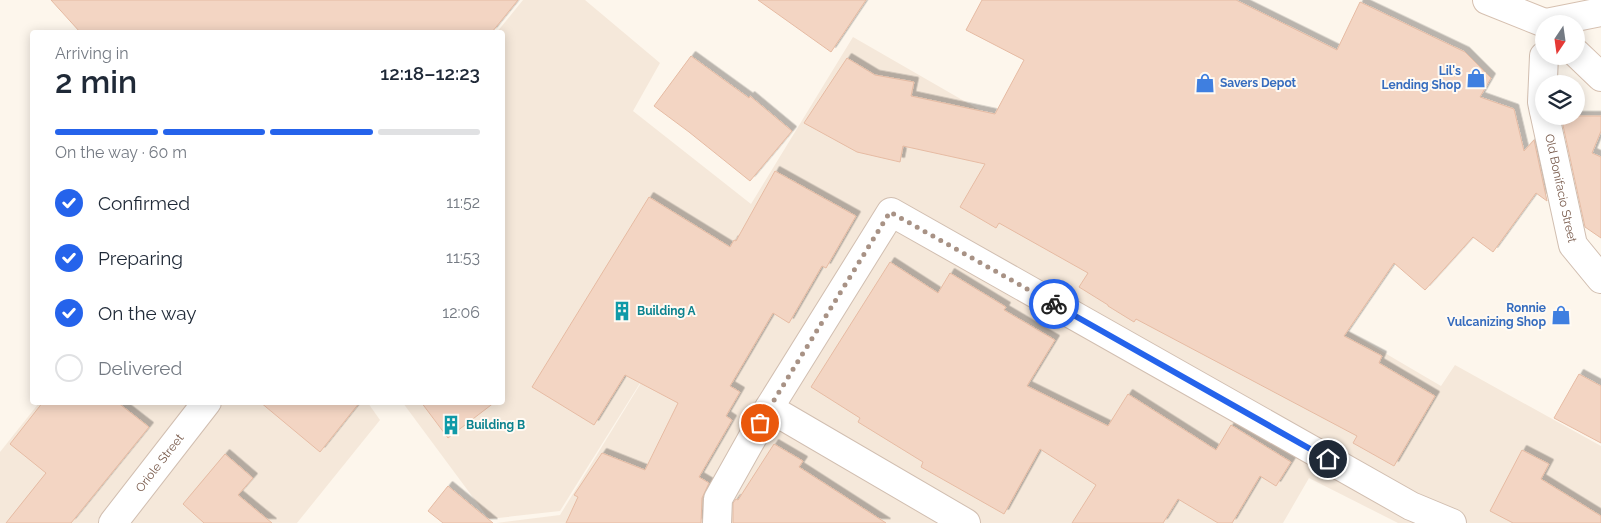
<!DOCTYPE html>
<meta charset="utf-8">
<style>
:root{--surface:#fff;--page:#f6f6f7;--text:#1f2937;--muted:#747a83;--line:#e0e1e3;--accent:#2563eb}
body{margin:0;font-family:Raleway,sans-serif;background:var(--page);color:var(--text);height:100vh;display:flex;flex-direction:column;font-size:19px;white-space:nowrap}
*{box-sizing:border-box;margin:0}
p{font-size:16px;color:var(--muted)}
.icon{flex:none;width:28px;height:28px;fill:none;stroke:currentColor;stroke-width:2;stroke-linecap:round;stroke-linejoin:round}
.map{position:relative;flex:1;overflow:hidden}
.panel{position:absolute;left:30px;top:30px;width:475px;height:375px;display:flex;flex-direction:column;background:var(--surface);border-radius:5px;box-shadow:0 2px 12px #0003}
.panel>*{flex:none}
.needle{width:32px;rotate:193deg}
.buttons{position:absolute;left:1535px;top:15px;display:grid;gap:10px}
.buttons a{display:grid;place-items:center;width:50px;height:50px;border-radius:50%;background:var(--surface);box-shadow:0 2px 12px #0003;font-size:25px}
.pin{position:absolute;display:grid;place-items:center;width:42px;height:42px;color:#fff;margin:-21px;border:2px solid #fff;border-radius:50%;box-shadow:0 1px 5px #0007}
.courier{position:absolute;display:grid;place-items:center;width:50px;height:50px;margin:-25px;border:4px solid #2563eb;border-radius:50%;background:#fff;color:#222;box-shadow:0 1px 6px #0007}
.head em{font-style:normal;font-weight:600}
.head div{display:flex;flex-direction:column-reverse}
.head{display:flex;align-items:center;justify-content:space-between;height:85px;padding:0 25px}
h1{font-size:32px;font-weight:600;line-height:38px}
.bar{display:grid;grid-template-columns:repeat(4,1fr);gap:8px 5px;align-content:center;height:60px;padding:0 25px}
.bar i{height:6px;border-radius:4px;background:var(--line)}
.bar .current{background:var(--accent)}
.bar p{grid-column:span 4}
ol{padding:0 25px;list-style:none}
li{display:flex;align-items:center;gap:15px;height:55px}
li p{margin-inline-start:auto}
li .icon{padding:5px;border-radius:50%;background:var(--accent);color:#fff;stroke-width:4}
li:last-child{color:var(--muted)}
li i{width:28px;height:28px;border:2px solid var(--line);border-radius:50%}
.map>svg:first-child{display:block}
.residential{fill:#f5e8da}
.building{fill:#f3d5c3;stroke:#e6bba3;filter:url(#shadow)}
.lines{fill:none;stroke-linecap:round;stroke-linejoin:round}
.minor-casing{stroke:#d1beb0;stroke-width:30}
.secondary-casing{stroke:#d6c0b0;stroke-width:30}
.minor{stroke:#fff;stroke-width:28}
.secondary{stroke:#fff;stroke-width:28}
.done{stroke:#a89285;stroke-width:5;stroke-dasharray:0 9}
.route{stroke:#2563eb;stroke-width:6}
.labels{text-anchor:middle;stroke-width:4;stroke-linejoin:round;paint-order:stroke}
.shop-label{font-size:12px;font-weight:bold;fill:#366cbe;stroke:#fffaf3;text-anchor:end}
.street-label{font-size:12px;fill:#7a5c4d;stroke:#fffaf3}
.culture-label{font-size:12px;font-weight:bold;fill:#0d838f;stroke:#fffaf3;text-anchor:start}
</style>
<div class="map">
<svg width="1601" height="523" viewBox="0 0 1601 523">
<defs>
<filter id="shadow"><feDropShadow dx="4.5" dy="-4.5" stdDeviation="0" flood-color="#0004"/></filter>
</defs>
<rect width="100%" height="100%" fill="#fdf6ec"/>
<g class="residential">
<polygon points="523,0 585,0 660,63 633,111 751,204 853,37 1223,250 1320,315 1441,386 1455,365 1601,446 1601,523 1398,523 1309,478 1283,523 496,523 560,515 682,316 560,511 489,519 403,403 502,402 502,32 497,32"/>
<polygon points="39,403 368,403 380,420 297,523 0,523 0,452"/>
</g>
<g class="building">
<polygon points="51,0 518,0 492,32 80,32"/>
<polygon points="758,0 866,0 831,52"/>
<polygon points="982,0 1236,0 1337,50 1360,2 1465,52 1491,78 1480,97 1514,109 1524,151 1534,140 1547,201 1536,193 1493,252 1473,237 1425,290 1394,263 1344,336 1382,356 1379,363 1435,396 1394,466 1353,443 1357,436 1136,319 1134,322 1108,306 1108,305 1079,287 1088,273 999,223 996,228 960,207 985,164 903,146 900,162 857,152 804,123 847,58 875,75 914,82 911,96 995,114 1024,60 966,30"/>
<polygon points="691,56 749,98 750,96 792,131 750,181 689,132 654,106"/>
<polygon points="1561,116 1601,116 1601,131 1592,153 1601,157 1601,238 1585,227"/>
<polygon points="775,171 856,216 826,268 822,266 789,323 773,313 730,386 740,392 726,416 732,420 699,477 709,483 702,498 701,523 566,523 578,497 574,495 602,453 645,470 678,403 625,375 594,425 532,387 649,197 730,247 734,240 736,241"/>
<polygon points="890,262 938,293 950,273 1006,307 1004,310 1055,340 1027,386 1108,426 1128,394 1216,450 1231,425 1291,462 1276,486 1260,476 1232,523 1218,523 1178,499 1163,523 1072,523 1096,485 1040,449 1004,514 921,467 923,462 858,422 860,418 811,387"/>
<polygon points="1579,374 1601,386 1601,443 1554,418"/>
<polygon points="43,402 117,402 149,427 71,523 6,523 46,473 10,444"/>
<polygon points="260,402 360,402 320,452"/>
<polygon points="421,402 495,402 448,438"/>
<polygon points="774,444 803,461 799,467 886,523 733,523 733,503 736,499 738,500"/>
<polygon points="1522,450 1549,464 1541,479 1601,516 1601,523 1513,523 1490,511"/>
<polygon points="225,454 253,478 238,495 272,523 204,523 183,504"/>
<polygon points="448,486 493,523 443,523 428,511"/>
</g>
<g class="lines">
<defs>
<g id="minor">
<polyline points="1544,112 1542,102 1544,56"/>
<path id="s1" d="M 1545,116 L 1573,245 L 1601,279"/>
<polyline points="769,408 966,523"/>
<path id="s2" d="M 113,523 L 207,402"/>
<polyline points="717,523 718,499 769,408 891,212 1411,506 1452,523"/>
</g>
<g id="secondary">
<polyline points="1487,0 1547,24"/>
<polyline points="1546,23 1601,12"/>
<polyline points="1576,53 1601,77"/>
</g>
</defs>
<use href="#minor" class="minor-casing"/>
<use href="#secondary" class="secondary-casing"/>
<use href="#minor" class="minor"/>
<use href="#secondary" class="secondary"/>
</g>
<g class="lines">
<polyline class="done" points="760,423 890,212 1054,304"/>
<polyline class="route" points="1054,304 1328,459"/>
</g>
<defs>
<symbol id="shop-bare" viewBox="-9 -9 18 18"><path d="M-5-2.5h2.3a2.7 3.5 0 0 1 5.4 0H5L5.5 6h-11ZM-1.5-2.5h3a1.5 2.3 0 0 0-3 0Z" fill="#3f7fe0" stroke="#fffaf3" stroke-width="2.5" paint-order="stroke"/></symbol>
<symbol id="building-bare" viewBox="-9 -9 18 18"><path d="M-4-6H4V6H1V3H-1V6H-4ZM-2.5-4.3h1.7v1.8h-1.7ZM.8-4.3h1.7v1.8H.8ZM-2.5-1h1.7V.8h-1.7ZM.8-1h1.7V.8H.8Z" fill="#0f9aa8" stroke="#fffaf3" stroke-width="2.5" paint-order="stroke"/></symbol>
</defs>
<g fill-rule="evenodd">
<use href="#shop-bare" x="1462" y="64" width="28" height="28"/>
<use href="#shop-bare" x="1191" y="69" width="28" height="28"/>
<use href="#building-bare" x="608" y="297" width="28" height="28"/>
<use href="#shop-bare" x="1547" y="301" width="28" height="28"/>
<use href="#building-bare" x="437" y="411" width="28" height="28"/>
</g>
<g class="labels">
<g class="shop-label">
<text x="1461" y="75">Lil's<tspan x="1461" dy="14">Lending Shop</tspan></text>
<text x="1220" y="87" text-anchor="start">Savers Depot</text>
<text x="1546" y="312">Ronnie<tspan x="1546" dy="14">Vulcanizing Shop</tspan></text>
</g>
<g class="street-label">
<text dy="4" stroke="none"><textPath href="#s1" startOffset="74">Old Bonifacio Street</textPath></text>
<text dy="4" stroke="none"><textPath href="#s2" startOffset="76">Oriole Street</textPath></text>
</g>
<g class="culture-label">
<text x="637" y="315">Building A</text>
<text x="466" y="429">Building B</text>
</g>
</g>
</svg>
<div class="buttons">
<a><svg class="needle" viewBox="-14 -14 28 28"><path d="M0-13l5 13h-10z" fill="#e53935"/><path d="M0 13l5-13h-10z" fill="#747a83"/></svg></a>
<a><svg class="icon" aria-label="layers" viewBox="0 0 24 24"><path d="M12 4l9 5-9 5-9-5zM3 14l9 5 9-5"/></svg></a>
</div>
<div class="pin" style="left:760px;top:423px;background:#ea580c"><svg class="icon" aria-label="bag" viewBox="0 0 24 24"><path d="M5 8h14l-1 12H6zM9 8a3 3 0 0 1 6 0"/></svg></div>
<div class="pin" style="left:1328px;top:459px;background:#1f2937"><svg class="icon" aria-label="home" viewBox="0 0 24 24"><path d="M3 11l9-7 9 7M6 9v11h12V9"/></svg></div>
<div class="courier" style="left:1054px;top:304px"><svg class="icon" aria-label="bike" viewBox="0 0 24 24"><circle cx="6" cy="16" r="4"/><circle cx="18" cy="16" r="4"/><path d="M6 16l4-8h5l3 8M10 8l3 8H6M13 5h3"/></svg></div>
<section class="panel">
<div class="head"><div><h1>2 min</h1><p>Arriving in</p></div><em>12:18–12:23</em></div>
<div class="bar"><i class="current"></i><i class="current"></i><i class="current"></i><i></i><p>On the way · 60 m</p></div>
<ol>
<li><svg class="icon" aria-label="check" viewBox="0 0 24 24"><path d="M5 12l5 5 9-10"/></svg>Confirmed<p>11:52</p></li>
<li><svg class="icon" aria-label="check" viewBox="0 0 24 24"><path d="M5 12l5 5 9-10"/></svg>Preparing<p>11:53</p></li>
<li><svg class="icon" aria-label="check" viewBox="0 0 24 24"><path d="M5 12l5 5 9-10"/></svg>On the way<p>12:06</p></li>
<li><i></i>Delivered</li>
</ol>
</section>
</div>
